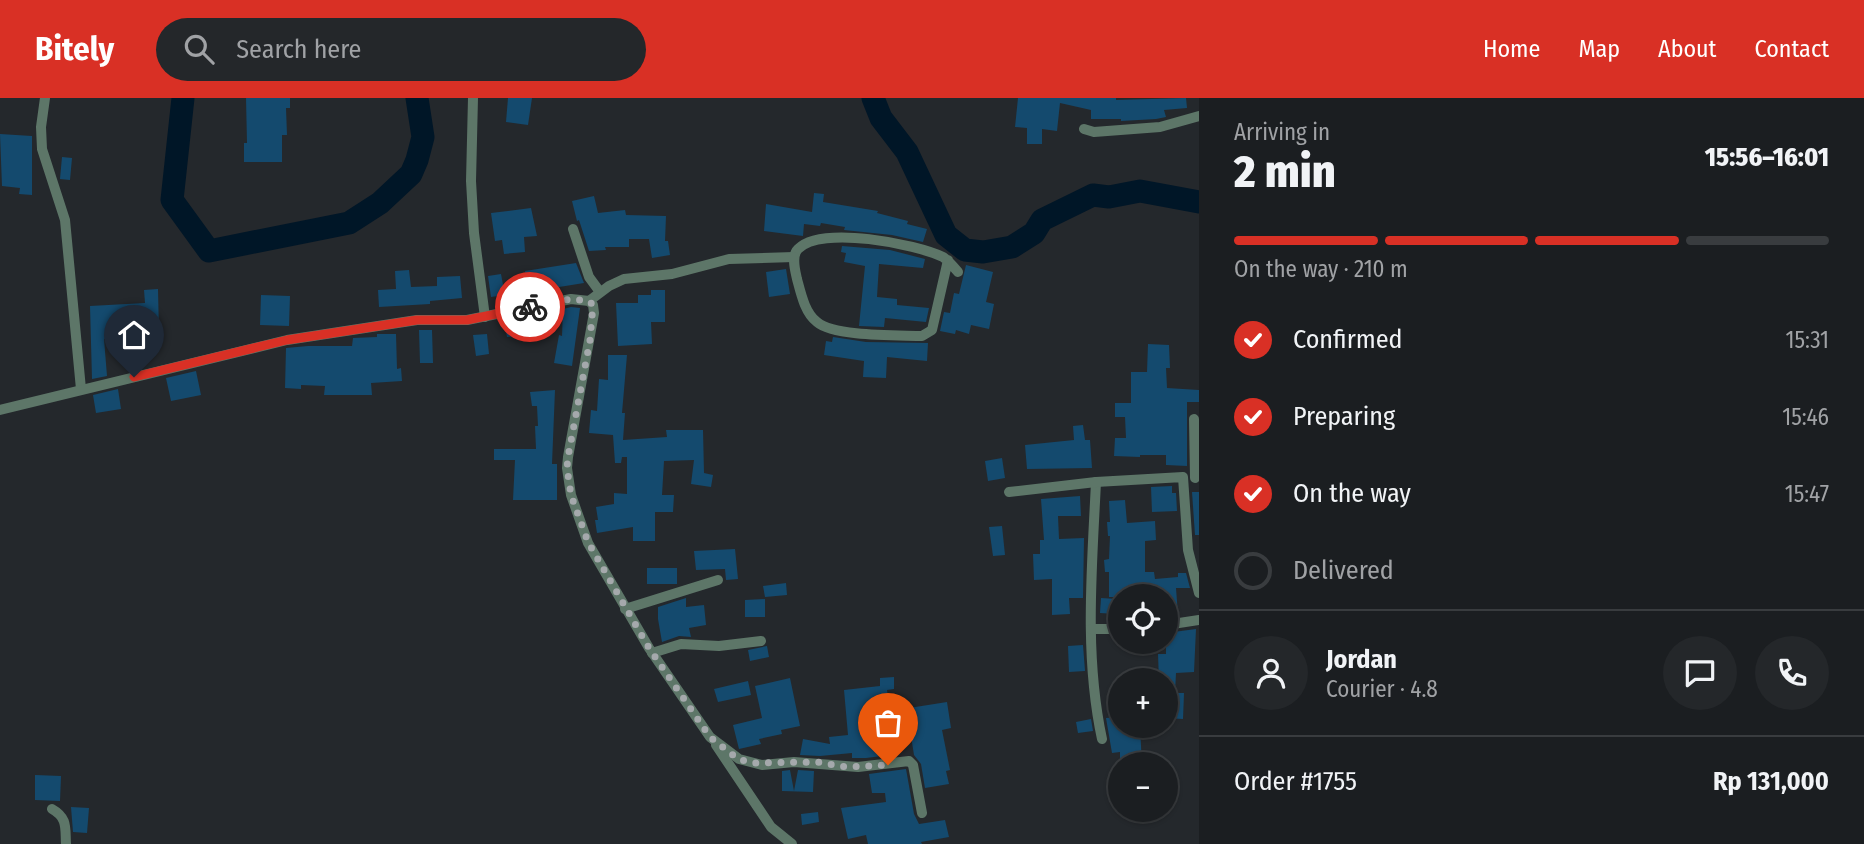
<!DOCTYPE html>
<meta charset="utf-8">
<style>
:root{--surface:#1b1e21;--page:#24272a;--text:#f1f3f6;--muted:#a0a2a5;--line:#393c3f;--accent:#d93025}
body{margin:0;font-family:"Fira Sans Condensed",sans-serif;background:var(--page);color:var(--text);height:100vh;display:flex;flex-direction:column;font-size:26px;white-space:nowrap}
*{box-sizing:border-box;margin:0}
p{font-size:23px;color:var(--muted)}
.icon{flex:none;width:38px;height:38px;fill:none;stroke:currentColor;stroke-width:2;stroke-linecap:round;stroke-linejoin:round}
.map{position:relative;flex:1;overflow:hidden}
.sheet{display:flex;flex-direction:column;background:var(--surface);width:665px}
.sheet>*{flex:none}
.tools{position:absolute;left:1108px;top:486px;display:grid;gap:14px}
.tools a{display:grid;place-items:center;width:70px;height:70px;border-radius:50%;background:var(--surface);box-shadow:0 2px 5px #0004,0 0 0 2px var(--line);font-size:35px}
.pin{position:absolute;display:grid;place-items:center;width:60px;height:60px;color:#fff;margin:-72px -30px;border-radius:50% 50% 50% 0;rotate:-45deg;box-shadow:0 0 7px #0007}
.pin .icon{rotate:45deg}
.courier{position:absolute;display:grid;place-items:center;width:70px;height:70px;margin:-35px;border:5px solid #d93025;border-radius:50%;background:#fff;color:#222;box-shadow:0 2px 9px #0007}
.overview em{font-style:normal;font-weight:800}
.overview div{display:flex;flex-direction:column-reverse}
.overview{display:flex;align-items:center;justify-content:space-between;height:119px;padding:0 35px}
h1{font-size:46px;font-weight:800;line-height:52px}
.bar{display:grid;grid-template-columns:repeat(4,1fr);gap:10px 7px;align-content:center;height:84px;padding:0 35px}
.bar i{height:9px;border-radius:5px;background:var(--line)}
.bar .active{background:var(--accent)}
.bar p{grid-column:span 4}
.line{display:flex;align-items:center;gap:18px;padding:0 35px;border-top:2px solid var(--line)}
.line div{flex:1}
.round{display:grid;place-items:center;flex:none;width:74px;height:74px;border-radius:37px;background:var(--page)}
ol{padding:0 35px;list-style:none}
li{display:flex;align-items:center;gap:21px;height:77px}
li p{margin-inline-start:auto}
li .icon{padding:7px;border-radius:50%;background:var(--accent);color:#fff;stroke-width:4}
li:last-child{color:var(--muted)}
li i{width:38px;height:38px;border:4px solid var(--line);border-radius:50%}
header{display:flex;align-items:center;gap:42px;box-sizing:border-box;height:98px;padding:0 35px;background:var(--accent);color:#fff}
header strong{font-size:33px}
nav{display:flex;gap:38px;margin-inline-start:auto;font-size:24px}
.search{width:490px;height:63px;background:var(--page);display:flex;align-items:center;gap:18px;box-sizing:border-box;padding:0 24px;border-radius:38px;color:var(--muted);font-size:26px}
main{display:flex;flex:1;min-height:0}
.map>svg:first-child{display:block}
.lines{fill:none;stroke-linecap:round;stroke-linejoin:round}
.river{stroke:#001627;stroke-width:23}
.building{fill:#144a6e}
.minor{stroke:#5d7668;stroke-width:10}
.done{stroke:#a5a9ac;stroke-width:7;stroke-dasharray:0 12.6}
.route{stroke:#d93025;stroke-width:9}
</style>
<header>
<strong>Bitely</strong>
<div class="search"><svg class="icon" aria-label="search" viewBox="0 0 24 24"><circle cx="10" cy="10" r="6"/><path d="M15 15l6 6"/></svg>Search here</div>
<nav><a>Home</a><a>Map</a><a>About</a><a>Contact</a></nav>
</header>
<main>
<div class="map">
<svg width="1199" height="746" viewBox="0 0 1199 746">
<rect width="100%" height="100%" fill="#24282c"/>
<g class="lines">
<g class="river">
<polyline points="183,0 172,102 209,153 349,125 380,105 411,76 417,62 423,39 417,0"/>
<polyline points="873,0 881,20 907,54 946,137 965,152 983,154 1012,149 1034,135 1042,122 1093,97 1109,99 1140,93 1199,104"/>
</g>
</g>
<g class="building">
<polygon points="246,0 290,0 290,10 286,10 287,37 282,37 282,64 244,64 244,45 247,45"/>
<polygon points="508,0 532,0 528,27 506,24"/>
<polygon points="1018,0 1116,0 1116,2 1186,0 1187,10 1164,12 1166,19 1156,21 1121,23 1121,21 1091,21 1091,12 1060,5 1057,33 1042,31 1042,46 1027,46 1027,30 1015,29"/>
<polygon points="0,36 32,38 32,97 19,96 20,90 2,88"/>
<polygon points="62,59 72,60 70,82 60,81"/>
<polygon points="814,95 824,96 823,104 878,113 877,115 908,123 907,126 927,131 923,144 892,137 844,132 845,129 821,125 820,128 804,126 803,138 764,133 766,106 812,114"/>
<polygon points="594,98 598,115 625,112 626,117 666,118 665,143 668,143 670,157 652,160 649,141 629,141 629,149 605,149 606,152 589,153 579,122 577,123 572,103"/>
<polygon points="531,110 537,138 524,139 525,154 504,156 502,142 495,143 491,115"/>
<polygon points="842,148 890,152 925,161 923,170 879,166 877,199 897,201 897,207 929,210 926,224 885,220 884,229 859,228 865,168 844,164 846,155 841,154"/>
<polygon points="576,165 584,185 528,194 525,173"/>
<polygon points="966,167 993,174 986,204 994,206 989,231 971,227 969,236 956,232 955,236 940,233 944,214 950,215 954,195 959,196"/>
<polygon points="786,171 790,196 769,199 766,174"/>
<polygon points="409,172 411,189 437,188 437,179 460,178 462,200 430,203 430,206 379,209 378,192 396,191 395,173"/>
<polygon points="501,176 505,197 491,199 488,178"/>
<polygon points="158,191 159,235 104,241 107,278 92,281 90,208 145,205 144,192"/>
<polygon points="651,192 665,192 665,224 651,224 652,246 618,248 616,205 638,205 638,197 651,197"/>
<polygon points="261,197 290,198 289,228 260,227"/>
<polygon points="571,209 580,210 572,268 554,265 559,237 562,238 563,211"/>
<polygon points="524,221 526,237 507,239 504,223"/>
<polygon points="419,232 432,232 433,265 420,265"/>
<polygon points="377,236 396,236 397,271 401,270 402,283 371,285 372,297 324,297 325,288 301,287 301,291 285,290 286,250 308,248 352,248 353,240 377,239"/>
<polygon points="487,236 489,256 476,258 473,237"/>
<polygon points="833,239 866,244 928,245 927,263 887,259 886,280 863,279 864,263 824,257 826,243 832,244"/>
<polygon points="1148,246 1169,247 1170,270 1166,270 1167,290 1199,292 1199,304 1187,304 1187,368 1166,367 1166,357 1140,357 1140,359 1114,358 1115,340 1126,340 1125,319 1115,319 1115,305 1131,305 1131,274 1147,274"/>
<polygon points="608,257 627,257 622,315 625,315 623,342 667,339 666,332 703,332 704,375 713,377 711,389 691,386 694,362 664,363 662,397 674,397 673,414 655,414 655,443 633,443 633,429 597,435 595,422 598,422 596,409 614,406 614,395 627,396 627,359 622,359 621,365 615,365 613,337 589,335 591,312 597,313 599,281 608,282"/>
<polygon points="196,273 201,297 171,303 166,280"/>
<polygon points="118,291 121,311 96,315 93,297"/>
<polygon points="555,292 552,366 557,366 557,402 513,402 515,362 494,362 494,351 536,351 535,328 538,328 537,308 532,308 530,294"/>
<polygon points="1083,327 1085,342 1090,342 1092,370 1027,371 1025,347 1074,342 1073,328"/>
<polygon points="1002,360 1005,380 988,383 985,363"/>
<polygon points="1172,388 1172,395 1176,395 1177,413 1152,414 1151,389"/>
<polygon points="1192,394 1199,394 1199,437 1195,437"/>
<polygon points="1080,398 1081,418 1058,418 1059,441 1084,440 1083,500 1069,500 1070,516 1052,517 1052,481 1034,482 1033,456 1040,456 1040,442 1044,442 1041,401"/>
<polygon points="1125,402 1127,425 1155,423 1156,442 1145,443 1145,474 1154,474 1155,481 1178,479 1178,475 1186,475 1190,490 1176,490 1178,517 1166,519 1166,499 1109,499 1109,474 1105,474 1104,462 1109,461 1110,438 1108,438 1107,424 1110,424 1109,403"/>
<polygon points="1002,428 1005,457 993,458 989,429"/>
<polygon points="735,451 738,481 726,482 725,471 696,472 694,453"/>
<rect x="647" y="470" width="30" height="16"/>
<polygon points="786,485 787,497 765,499 763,488"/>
<polygon points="686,500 686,509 704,507 706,527 689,530 691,539 679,538 662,544 658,521 658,509"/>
<polygon points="1101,500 1117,501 1116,516 1100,515"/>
<polygon points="765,501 765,519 745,519 745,502"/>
<polygon points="1196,531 1194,574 1176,575 1175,595 1184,595 1183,621 1166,620 1166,583 1159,583 1158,556 1166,556 1166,535"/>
<polygon points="1083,547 1085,573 1069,574 1068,548"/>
<polygon points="767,548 769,559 750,563 748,552"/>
<polygon points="894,579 894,591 887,592 890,613 947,604 951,630 942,632 950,672 946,673 949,686 925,690 921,666 914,657 911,638 890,641 890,657 866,660 852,660 852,655 820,658 800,657 803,641 830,646 829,639 848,637 844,592 880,588 880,580"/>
<polygon points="790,580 800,628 781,632 782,636 759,641 761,646 739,651 733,627 762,620 755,588"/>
<polygon points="748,583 751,597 718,604 714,591"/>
<polygon points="1120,619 1120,628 1140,628 1142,667 1120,667 1120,654 1112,655 1106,620"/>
<polygon points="1091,621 1093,633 1078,635 1076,624"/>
<polygon points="906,671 914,716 919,726 945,722 949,739 921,744 922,746 868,746 866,737 848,741 841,710 886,704 885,695 872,695 869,676"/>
<polygon points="790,672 794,693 798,672 814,673 813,694 782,693 782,673"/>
<polygon points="35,677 61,678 60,703 35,702"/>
<polygon points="71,709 89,710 87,735 73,734"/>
<polygon points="818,714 819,724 802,727 801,716"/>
</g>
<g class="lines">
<g class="minor">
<polyline points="45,0 41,29 42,51 65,122 81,291"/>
<polyline points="473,0 471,83 474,135 485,219"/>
<polyline points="1084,31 1094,34 1160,29 1199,18"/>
<polyline points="573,131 589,179 600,194"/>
<path d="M 948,162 L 932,232 L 922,238 C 898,237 834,239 817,224 C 805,215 801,196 797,181 C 795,172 791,158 798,151 C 821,127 916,146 943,159 C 949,163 953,168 958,174"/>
<polyline points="589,203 609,188 624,181 672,176 729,161 794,159"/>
<polyline points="0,312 287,242 417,222 467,222 571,201 589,203 593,207 594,215 568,359 567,370 571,397 588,445 649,550 710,639 739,661 762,667 794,664 858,669 909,663 913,667 922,715"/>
<polyline points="1194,321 1195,380"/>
<path d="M 1096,384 C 1092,469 1084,557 1102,641"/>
<polyline points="1009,394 1096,384 1183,379 1188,452 1199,495"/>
<polyline points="625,511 718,482"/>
<polyline points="1166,527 1199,522"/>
<polyline points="1091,531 1120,531"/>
<polyline points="652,555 681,546 719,548 761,543"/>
<polyline points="716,647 771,729 792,746"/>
<path d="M 52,711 C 68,720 65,730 66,746"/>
</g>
</g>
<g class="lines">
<polyline class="done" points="530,209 571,201 589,203 593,207 590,242 568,359 567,370 571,397 588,444 649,550 710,639 738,661 752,665 817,664 846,669 888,667"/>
<polyline class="route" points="134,279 287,242 417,222 467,222 530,209"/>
</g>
</svg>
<div class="tools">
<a><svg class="icon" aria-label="locate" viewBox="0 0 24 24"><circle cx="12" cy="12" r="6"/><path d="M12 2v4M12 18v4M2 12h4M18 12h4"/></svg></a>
<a>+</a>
<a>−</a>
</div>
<div class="pin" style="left:888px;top:667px;background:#ea580c"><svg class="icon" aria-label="bag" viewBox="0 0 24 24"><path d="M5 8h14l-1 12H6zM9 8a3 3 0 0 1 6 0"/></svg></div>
<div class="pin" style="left:134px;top:279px;background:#1f2937"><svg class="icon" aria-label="home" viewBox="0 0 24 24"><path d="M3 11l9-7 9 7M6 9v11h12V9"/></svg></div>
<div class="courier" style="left:530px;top:209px"><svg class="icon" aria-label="bike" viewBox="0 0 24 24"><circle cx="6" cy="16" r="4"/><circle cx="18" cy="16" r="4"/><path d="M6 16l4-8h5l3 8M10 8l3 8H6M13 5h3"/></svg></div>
</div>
<section class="sheet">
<div class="overview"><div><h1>2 min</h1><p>Arriving in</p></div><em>15:56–16:01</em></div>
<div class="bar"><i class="active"></i><i class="active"></i><i class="active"></i><i></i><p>On the way · 210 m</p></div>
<ol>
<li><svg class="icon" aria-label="check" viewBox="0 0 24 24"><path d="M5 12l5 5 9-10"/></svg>Confirmed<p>15:31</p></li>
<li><svg class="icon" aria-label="check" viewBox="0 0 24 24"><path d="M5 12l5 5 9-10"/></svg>Preparing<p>15:46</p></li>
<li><svg class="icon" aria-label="check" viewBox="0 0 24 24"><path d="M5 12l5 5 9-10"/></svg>On the way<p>15:47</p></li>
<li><i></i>Delivered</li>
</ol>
<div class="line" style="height:126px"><a class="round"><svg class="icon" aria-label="person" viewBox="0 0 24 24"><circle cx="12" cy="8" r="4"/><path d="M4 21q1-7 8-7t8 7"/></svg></a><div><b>Jordan</b><p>Courier · 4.8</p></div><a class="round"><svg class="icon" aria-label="chat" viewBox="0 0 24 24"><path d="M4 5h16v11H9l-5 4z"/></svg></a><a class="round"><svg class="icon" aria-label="phone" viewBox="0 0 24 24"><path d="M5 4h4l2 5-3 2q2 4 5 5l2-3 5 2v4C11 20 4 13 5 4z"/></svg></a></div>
<div class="line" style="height:91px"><div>Order #1755</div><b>Rp 131,000</b></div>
</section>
</main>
